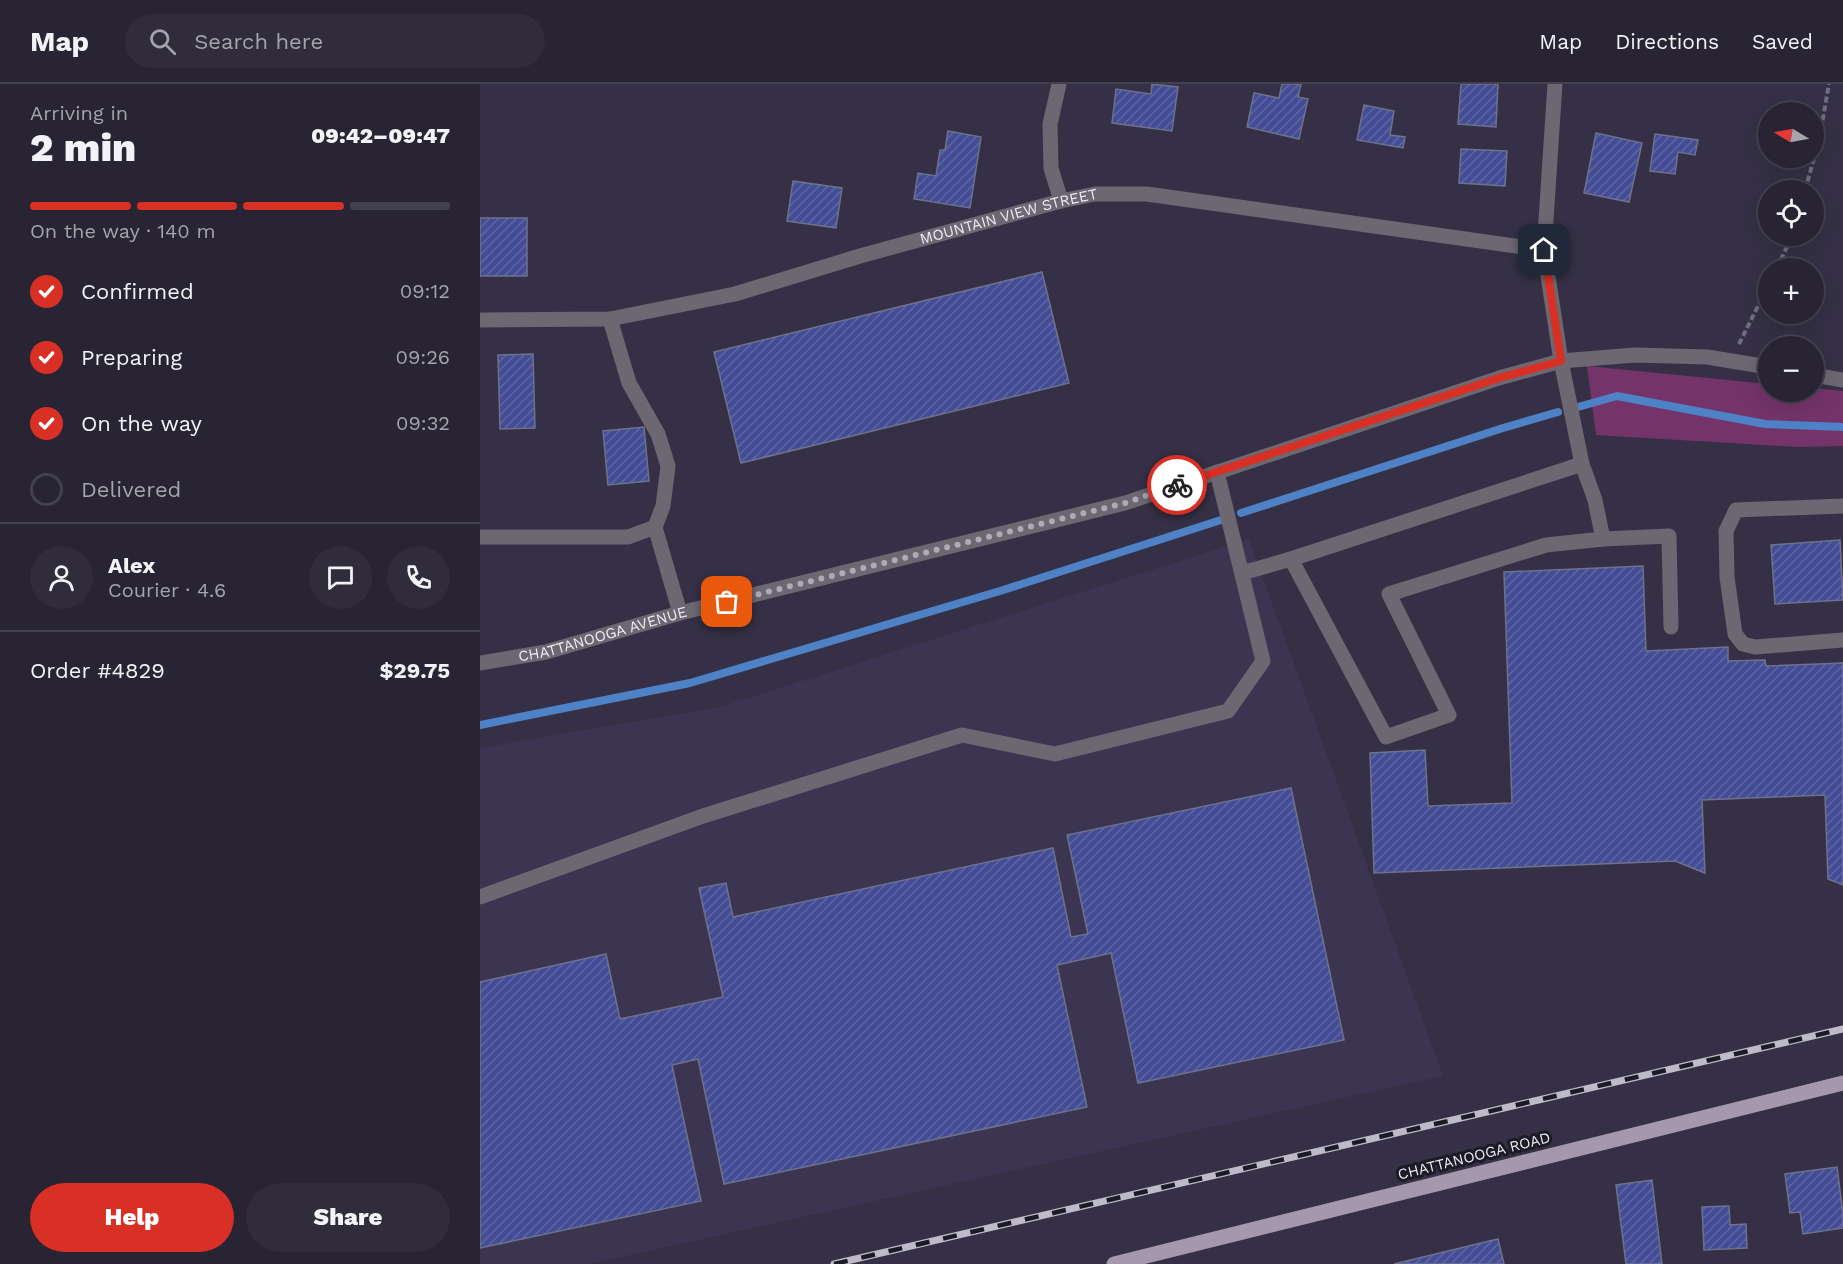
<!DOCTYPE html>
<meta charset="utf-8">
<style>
:root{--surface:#282434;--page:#302c3c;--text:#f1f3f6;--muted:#a5a4ac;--line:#44414f;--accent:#d93025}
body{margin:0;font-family:"Work Sans",sans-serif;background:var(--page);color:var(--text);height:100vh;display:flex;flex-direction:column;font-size:22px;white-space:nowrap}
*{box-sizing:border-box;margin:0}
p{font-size:20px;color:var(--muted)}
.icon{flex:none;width:33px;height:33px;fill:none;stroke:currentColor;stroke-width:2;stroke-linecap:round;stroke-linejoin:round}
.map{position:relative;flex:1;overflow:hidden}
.sheet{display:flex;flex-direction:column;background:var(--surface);width:480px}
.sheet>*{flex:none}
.needle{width:39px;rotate:280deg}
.tools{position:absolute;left:1278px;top:18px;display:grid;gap:12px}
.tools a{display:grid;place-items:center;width:66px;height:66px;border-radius:50%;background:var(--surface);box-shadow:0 6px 24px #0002,0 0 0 2px var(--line);font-size:30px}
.pin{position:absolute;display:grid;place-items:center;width:51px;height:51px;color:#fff;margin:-26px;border-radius:12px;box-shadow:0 3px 9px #0006}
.courier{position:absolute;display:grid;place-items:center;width:60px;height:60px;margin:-30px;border:4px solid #d93025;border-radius:50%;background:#fff;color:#222;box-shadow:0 2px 8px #0007}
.overview em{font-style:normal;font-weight:800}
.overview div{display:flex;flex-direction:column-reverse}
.overview{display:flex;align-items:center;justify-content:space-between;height:102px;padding:0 30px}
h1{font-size:39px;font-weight:800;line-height:45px}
.bar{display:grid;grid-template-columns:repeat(4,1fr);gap:9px 6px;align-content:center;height:72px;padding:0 30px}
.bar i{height:8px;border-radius:4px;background:var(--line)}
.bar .current{background:var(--accent)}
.bar p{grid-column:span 4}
.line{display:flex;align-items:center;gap:15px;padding:0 30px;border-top:2px solid var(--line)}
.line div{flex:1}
.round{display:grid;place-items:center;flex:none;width:63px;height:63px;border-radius:32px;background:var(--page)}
ol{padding:0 30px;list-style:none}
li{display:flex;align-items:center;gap:18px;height:66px}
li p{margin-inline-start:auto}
li .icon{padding:6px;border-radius:50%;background:var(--accent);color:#fff;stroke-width:4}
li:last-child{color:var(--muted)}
li i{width:33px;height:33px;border:3px solid var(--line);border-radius:50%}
.button{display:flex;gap:12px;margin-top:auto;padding:12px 30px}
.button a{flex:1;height:69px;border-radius:36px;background:var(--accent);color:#fff;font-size:24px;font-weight:800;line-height:69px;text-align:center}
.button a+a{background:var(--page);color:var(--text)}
header{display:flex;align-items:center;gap:36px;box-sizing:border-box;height:84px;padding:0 30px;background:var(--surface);border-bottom:2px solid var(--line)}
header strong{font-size:28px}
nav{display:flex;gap:33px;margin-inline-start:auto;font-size:21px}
.search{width:420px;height:54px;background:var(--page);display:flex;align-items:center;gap:15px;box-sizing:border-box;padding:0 21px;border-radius:33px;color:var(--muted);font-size:22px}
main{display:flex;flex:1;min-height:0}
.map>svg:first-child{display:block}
.built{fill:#3c3551}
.green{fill:#74346a}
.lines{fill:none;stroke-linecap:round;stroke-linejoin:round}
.stream{stroke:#4e81c6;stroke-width:8}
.building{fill:url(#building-hatch);stroke:#6d728b;stroke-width:1.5}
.path{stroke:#716d80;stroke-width:4;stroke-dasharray:6 3;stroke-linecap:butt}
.minor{stroke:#6d6771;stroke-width:15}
.major{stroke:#a698ac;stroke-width:15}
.rail-casing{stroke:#bebaca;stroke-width:7}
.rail{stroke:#1c1a24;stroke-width:4.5;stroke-dasharray:14;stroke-linecap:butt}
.done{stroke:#aeaabb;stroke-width:6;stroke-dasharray:0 10.8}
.route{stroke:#d93025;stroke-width:8}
.labels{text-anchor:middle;stroke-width:6;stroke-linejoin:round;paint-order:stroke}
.street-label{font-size:15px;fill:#efecfa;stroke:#1c1a24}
</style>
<header>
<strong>Map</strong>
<div class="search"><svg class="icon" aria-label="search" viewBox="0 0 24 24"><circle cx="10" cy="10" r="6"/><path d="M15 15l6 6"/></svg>Search here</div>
<nav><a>Map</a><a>Directions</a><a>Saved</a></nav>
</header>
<main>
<section class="sheet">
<div class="overview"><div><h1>2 min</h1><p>Arriving in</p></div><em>09:42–09:47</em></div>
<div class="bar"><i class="current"></i><i class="current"></i><i class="current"></i><i></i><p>On the way · 140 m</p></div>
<ol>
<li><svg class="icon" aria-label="check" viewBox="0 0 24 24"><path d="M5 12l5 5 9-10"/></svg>Confirmed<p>09:12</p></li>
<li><svg class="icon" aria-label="check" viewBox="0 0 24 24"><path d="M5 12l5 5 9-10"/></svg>Preparing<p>09:26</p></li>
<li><svg class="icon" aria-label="check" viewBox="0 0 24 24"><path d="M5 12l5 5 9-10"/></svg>On the way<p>09:32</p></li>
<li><i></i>Delivered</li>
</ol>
<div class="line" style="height:108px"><a class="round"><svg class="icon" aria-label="person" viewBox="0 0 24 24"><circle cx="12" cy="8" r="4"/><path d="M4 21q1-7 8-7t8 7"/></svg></a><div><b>Alex</b><p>Courier · 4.6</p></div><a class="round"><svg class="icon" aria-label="chat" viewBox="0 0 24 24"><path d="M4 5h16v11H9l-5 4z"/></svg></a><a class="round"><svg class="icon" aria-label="phone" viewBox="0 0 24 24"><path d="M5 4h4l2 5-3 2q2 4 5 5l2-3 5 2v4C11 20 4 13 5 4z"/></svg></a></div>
<div class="line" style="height:78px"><div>Order #4829</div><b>$29.75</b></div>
<div class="button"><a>Help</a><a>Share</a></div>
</section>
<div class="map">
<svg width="1363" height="1180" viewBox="0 0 1363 1180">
<defs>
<pattern id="building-hatch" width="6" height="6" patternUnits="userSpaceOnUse" patternTransform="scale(1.5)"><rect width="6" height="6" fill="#444c96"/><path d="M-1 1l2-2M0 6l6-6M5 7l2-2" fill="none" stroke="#5f66a6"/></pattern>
</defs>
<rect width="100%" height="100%" fill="#353045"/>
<polygon class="built" points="769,455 963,992 109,1180 0,1180 0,664 240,623"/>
<polygon class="green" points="1107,282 1288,300 1288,308 1334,308 1334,304 1363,307 1363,362 1319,363 1116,351"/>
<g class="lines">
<g class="stream">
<polyline points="1098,323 1137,312 1285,340 1363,343"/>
<polyline points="761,429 1023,344 1078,328"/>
<polyline points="0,641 210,599 520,507 741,436"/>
</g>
</g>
<g class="building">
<polygon points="672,0 698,3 692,47 632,39 636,5 671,10"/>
<polygon points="802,0 821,0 818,13 828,15 819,55 767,43 774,9 799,14"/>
<polygon points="981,0 1018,0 1016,43 978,40"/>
<polygon points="884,21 914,27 910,51 925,53 923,64 877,56"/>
<polygon points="468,47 501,53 490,124 434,115 438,89 456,92 460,66 465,66"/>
<polygon points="1116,49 1162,59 1149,118 1104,109"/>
<polygon points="1175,50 1218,56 1215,71 1198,68 1195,90 1170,87"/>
<polygon points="981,65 1027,67 1025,102 979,99"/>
<polygon points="313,97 362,104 356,144 307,137"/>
<rect x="0" y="134" width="47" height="58"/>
<polygon points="562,188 589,299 261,379 234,268"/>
<polygon points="53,270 55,344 20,345 18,271"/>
<polygon points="164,343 169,397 128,401 123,347"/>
<polygon points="1360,456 1363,516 1295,520 1291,461"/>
<polygon points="1163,482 1166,567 1248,563 1248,577 1285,576 1286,582 1363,579 1363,801 1348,795 1345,711 1222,716 1225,789 1195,777 894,789 890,669 945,666 948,722 1032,719 1024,488"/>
<polygon points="811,704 864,956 658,999 631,869 577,881 607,1023 244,1100 218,975 192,981 221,1117 0,1164 0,898 126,870 140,935 243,913 219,804 246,799 253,833 573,764 591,853 608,850 587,751"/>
<polygon points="1357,1083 1363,1130 1363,1144 1323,1150 1320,1128 1310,1129 1305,1090"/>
<polygon points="1172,1096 1182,1180 1146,1180 1136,1101"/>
<polygon points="1249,1122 1250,1141 1266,1140 1267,1164 1224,1166 1222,1123"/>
<polygon points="1018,1155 1024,1180 914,1180"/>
</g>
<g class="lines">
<g class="path">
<polyline points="1325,106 1339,57 1349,0"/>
<polyline points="1297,184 1312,152"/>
<polyline points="1259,260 1288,202"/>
</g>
<g class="minor">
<polyline points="579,0 570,40 571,84 581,117"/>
<polyline points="1075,0 1064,166 1081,277 1102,380 1115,416 1123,455"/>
<polyline points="130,235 149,299 178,350 188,382 183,422 175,443 200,529"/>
<path id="s1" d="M 0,236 L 130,235 L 255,210 L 380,172 L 581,117 L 615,110 L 667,110 L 1064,166"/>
<polyline points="1334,291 1363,296"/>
<polyline points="1363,422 1256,426 1246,447 1247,493 1255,550 1263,560 1275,563 1363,556"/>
<polyline points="0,453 148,453 175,443"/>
<polyline points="811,475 906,653 969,631 909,510 1066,461 1123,455 1189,452 1191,543"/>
<polyline points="762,489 811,475 1102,380"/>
<path id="s2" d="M 0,579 L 66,568 L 200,529 L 645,419 L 1019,294 L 1081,277 L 1155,271 L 1227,273 L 1288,283"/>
<polyline points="0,813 223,732 482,651 575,670 748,627 783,577 737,388"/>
</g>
<polyline class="major" points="634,1180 1363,999"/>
<defs>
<polyline id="rail" points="354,1180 1363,945"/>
</defs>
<use href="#rail" class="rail-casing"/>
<use href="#rail" class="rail"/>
</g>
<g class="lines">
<polyline class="done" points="247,518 645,419 697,401"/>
<polyline class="route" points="697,401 1019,294 1081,277 1064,166"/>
</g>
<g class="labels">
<g class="street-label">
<text dy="5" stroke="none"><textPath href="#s1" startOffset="542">MOUNTAIN VIEW STREET</textPath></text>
<text dy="5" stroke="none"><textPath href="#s2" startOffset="126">CHATTANOOGA AVENUE</textPath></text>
<text transform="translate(994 1072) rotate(-14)" y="5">CHATTANOOGA ROAD</text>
</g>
</g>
</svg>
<div class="tools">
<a><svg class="needle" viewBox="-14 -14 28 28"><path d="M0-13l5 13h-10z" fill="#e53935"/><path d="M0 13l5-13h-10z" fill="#a5a4ac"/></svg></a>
<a><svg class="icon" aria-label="locate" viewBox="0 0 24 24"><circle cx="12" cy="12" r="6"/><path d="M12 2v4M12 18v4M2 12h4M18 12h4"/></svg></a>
<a>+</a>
<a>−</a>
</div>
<div class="pin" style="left:247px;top:518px;background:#ea580c"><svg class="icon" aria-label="bag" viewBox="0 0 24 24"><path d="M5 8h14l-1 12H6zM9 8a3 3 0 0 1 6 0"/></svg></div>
<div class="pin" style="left:1064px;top:166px;background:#1f2937"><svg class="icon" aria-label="home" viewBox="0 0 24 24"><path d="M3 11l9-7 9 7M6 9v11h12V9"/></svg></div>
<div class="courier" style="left:697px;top:401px"><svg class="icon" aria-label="bike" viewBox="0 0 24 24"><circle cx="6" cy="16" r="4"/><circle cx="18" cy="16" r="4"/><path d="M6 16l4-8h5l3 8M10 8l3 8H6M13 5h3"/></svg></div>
</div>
</main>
